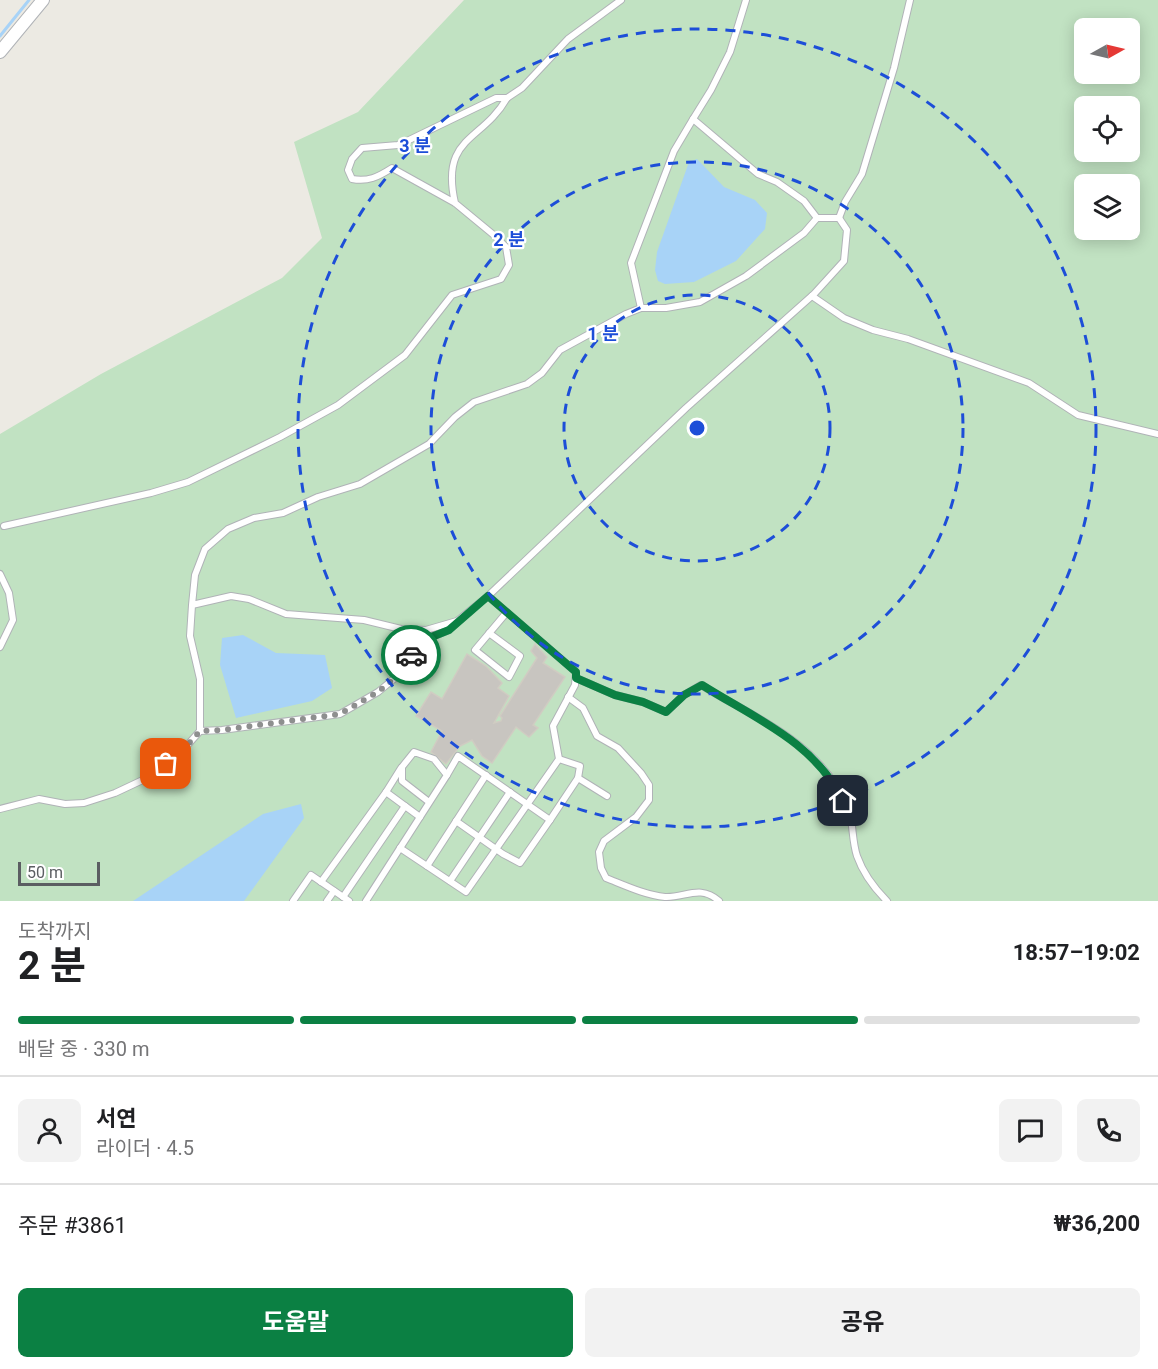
<!DOCTYPE html>
<html lang="ko">
<meta charset="utf-8">
<style>
:root{--surface:#fff;--page:#f2f2f2;--text:#202124;--muted:#757577;--line:#e0e0e0;--accent:#0b8043}
body{margin:0;font-family:Roboto,"Noto Sans KR",sans-serif;background:var(--page);color:var(--text);height:100vh;display:flex;flex-direction:column;font-size:22px;white-space:nowrap}
*{box-sizing:border-box;margin:0}
p{font-size:20px;color:var(--muted)}
.icon{flex:none;width:33px;height:33px;fill:none;stroke:currentColor;stroke-width:2;stroke-linecap:round;stroke-linejoin:round}
.map{position:relative;height:901px;overflow:hidden}
.panel{display:flex;flex-direction:column;background:var(--surface);flex:1}
.panel>*{flex:none}
.needle{width:39px;rotate:82deg}
.buttons{position:absolute;left:1074px;top:18px;display:grid;gap:12px}
.buttons a{display:grid;place-items:center;width:66px;height:66px;border-radius:9px;background:var(--surface);box-shadow:0 3px 15px #0003;font-size:30px}
.scale{position:absolute;left:18px;bottom:15px;width:82px;box-sizing:border-box;padding-left:6px;border:3px solid #5b5e62;border-top:0;font-size:16px;line-height:21px;white-space:nowrap;color:#5b5e62;-webkit-text-stroke:4px #fff;paint-order:stroke}
.pin{position:absolute;display:grid;place-items:center;width:51px;height:51px;color:#fff;margin:-26px;border-radius:12px;box-shadow:0 3px 9px #0006}
.courier{position:absolute;display:grid;place-items:center;width:60px;height:60px;margin:-30px;border:4px solid #0b8043;border-radius:50%;background:#fff;color:#222;box-shadow:0 2px 8px #0007}
.overview em{font-style:normal;font-weight:700}
.overview div{display:flex;flex-direction:column-reverse}
.overview{display:flex;align-items:center;justify-content:space-between;height:102px;padding:0 18px}
h1{font-size:39px;font-weight:700;line-height:45px}
.bar{display:grid;grid-template-columns:repeat(4,1fr);gap:9px 6px;align-content:center;height:72px;padding:0 18px}
.bar i{height:8px;border-radius:4px;background:var(--line)}
.bar .active{background:var(--accent)}
.bar p{grid-column:span 4}
.line{display:flex;align-items:center;gap:15px;padding:0 18px;border-top:2px solid var(--line)}
.line div{flex:1}
.round{display:grid;place-items:center;flex:none;width:63px;height:63px;border-radius:9px;background:var(--page)}
.button{display:flex;gap:12px;margin-top:auto;padding:12px 18px}
.button a{flex:1;height:69px;border-radius:9px;background:var(--accent);color:#fff;font-size:24px;font-weight:700;line-height:69px;text-align:center}
.button a+a{background:var(--page);color:var(--text)}
.map>svg:first-child{display:block}
.green{fill:#c1e2c2;fill-rule:evenodd}
.water{fill:#a8d3f7}
.lines{fill:none;stroke-linecap:round;stroke-linejoin:round}
.stream{stroke:#a8d3f7;stroke-width:3}
.building{fill:#c8c5c0;stroke:#d0ccc2;stroke-width:1.5}
.service-casing{stroke:#b0b3b7;stroke-width:8}
.minor-casing{stroke:#b0b3b7;stroke-width:14}
.service{stroke:#fff;stroke-width:6}
.minor{stroke:#fff;stroke-width:12}
.done{stroke:#8e8f8f;stroke-width:6;stroke-dasharray:0 10.8}
.route{stroke:#0b8043;stroke-width:8}
.ring{fill:none;stroke:#1d4ed8;stroke-width:3;stroke-dasharray:10 8}
.centre{fill:#1d4ed8;stroke:#fff;stroke-width:3}
.ring-label{font-size:18px;text-anchor:middle;font-weight:bold;fill:#1d4ed8;stroke:#fff;stroke-width:4.5;stroke-linejoin:round;paint-order:stroke}
</style>
<div class="map">
<svg width="1158" height="901" viewBox="0 0 1158 901">
<rect width="100%" height="100%" fill="#eceae3"/>
<path class="green" d="M 464,0 L 1158,0 L 1158,901 L 0,901 L 0,434 L 101,374 L 282,278 L 322,238 L 294,142 L 358,112 ZM 1084,28 L 1130,28 L 1130,74 L 1084,74 ZM 1084,106 L 1130,106 L 1130,152 L 1084,152 ZM 1084,184 L 1130,184 L 1130,230 L 1084,230 Z"/>
<g class="water">
<polygon points="697,159 724,187 755,200 767,213 765,229 736,261 694,282 665,284 658,281 655,270 657,252 689,162"/>
<polygon points="243,635 276,653 325,655 332,688 312,701 236,718 220,665 222,638"/>
<polygon points="301,804 304,818 244,901 133,901 263,814"/>
</g>
<g class="lines">
<polyline class="stream" points="0,36 29,0"/>
</g>
<polygon class="building" points="535,644 547,657 543,663 565,677 533,725 538,728 529,737 516,727 492,763 482,756 472,740 460,746 446,764 431,752 442,731 416,716 431,692 442,699 467,654 486,666 502,683 498,688 509,696 494,723 501,721 502,718 500,716 537,658 531,651"/>
<g class="lines">
<defs>
<g id="service">
<polyline points="507,98 522,88 568,39 621,0"/>
<polyline points="693,119 711,90 730,52 746,0"/>
<polyline points="839,218 845,202 862,174 894,68 910,0"/>
<polyline points="812,296 844,318 873,330 908,339 1029,383 1078,415 1158,434"/>
<polyline points="641,308 631,263 674,151 693,119 758,174 777,182 804,201 817,218"/>
<path d="M 4,526 L 151,493 L 188,482 L 280,437 L 338,405 L 405,355 L 452,295 L 501,279 L 509,265 L 506,247 L 495,236 L 455,203 L 392,168 C 378,177 368,182 352,179 L 348,170 L 352,159 L 362,148 L 398,145 L 407,141 L 496,98 L 507,98 C 482,142 440,136 455,203"/>
<polyline points="0,574 9,593 13,620 0,647"/>
<polyline points="192,605 195,575 205,549 228,529 254,518 283,513 318,497 360,484 429,444 455,417 474,402 527,384 542,373 560,350 626,314 641,308 666,308 700,302 746,276 804,233 817,218 839,218 847,230 844,261 814,294 686,408 488,596 457,621 426,630 401,629 364,620 286,614 249,599 231,596 192,605 190,636 200,679 200,731 222,730 340,714 378,692 395,678 407,659 424,640 449,630 459,620"/>
<polyline points="489,633 520,656 509,677 475,650 507,612"/>
<path d="M 576,678 L 615,695 L 643,702 L 666,712 L 684,695 L 701,685 C 748,714 806,737 836,786 C 841,795 848,809 851,819 C 853,831 853,844 857,856 C 863,873 874,888 887,901"/>
<path d="M 568,697 L 583,708 L 597,736 L 618,748 L 641,773 L 649,785 L 649,800 L 636,817 L 604,841 L 599,852 L 601,868 L 606,878 C 624,885 645,895 665,897 C 685,898 700,884 719,901"/>
<polyline points="559,759 580,766 578,778"/>
<polyline points="447,775 458,756 550,820 520,863 503,854 456,821"/>
<polyline points="386,792 401,768"/>
<polyline points="0,809 39,799 65,804 84,803 115,793 149,777 183,750 200,731"/>
<polyline points="550,820 578,778 607,796"/>
<polyline points="400,848 466,892 559,759 553,726 575,685 576,672 488,596"/>
<polyline points="427,866 486,775"/>
<polyline points="450,881 510,792"/>
<polyline points="321,882 386,792 405,806"/>
<polyline points="343,897 405,806 420,817"/>
<polyline points="293,901 311,875 349,901"/>
<polyline points="327,901 334,891"/>
<path d="M 366,901 C 393,859 420,817 447,775 L 434,759 L 414,752 L 402,767 L 402,781 L 429,802"/>
</g>
<polyline id="minor" points="0,52 43,0"/>
</defs>
<use href="#service" class="service-casing"/>
<use href="#minor" class="minor-casing"/>
<use href="#service" class="service"/>
<use href="#minor" class="minor"/>
</g>
<g class="lines">
<polyline class="done" points="166,764 183,750 200,731 222,730 340,714 378,692 395,678 411,655"/>
<path class="route" d="M 411,655 L 424,640 L 449,630 L 488,596 L 576,672 L 576,678 L 615,695 L 643,702 L 666,712 L 684,695 L 702,685 C 754,718 815,742 843,801"/>
</g>
<g class="ring">
<circle cx="697" cy="428" r="133"/>
<circle cx="697" cy="428" r="266"/>
<circle cx="697" cy="428" r="399"/>
</g>
<circle cx="697" cy="428" r="9" class="centre"/>
<g class="ring-label">
<text x="415" y="152">3 분</text>
<text x="509" y="246">2 분</text>
<text x="603" y="340">1 분</text>
</g>
</svg>
<div class="buttons">
<a><svg class="needle" viewBox="-14 -14 28 28"><path d="M0-13l5 13h-10z" fill="#e53935"/><path d="M0 13l5-13h-10z" fill="#757577"/></svg></a>
<a><svg class="icon" aria-label="locate" viewBox="0 0 24 24"><circle cx="12" cy="12" r="6"/><path d="M12 2v4M12 18v4M2 12h4M18 12h4"/></svg></a>
<a><svg class="icon" aria-label="layers" viewBox="0 0 24 24"><path d="M12 4l9 5-9 5-9-5zM3 14l9 5 9-5"/></svg></a>
</div>
<div class="scale">50 m</div>
<div class="pin" style="left:166px;top:764px;background:#ea580c"><svg class="icon" aria-label="bag" viewBox="0 0 24 24"><path d="M5 8h14l-1 12H6zM9 8a3 3 0 0 1 6 0"/></svg></div>
<div class="pin" style="left:843px;top:801px;background:#1f2937"><svg class="icon" aria-label="home" viewBox="0 0 24 24"><path d="M3 11l9-7 9 7M6 9v11h12V9"/></svg></div>
<div class="courier" style="left:411px;top:655px"><svg class="icon" aria-label="car" viewBox="0 0 24 24"><path d="M5 17H2v-5l4-1 3-4h7l3 4 3 1v5h-3M9 17h6M6 11h13"/><circle cx="7" cy="17" r="2"/><circle cx="17" cy="17" r="2"/></svg></div>
</div>
<section class="panel">
<div class="overview"><div><h1>2 분</h1><p>도착까지</p></div><em>18:57–19:02</em></div>
<div class="bar"><i class="active"></i><i class="active"></i><i class="active"></i><i></i><p>배달 중 · 330 m</p></div>
<div class="line" style="height:108px"><a class="round"><svg class="icon" aria-label="person" viewBox="0 0 24 24"><circle cx="12" cy="8" r="4"/><path d="M4 21q1-7 8-7t8 7"/></svg></a><div><b>서연</b><p>라이더 · 4.5</p></div><a class="round"><svg class="icon" aria-label="chat" viewBox="0 0 24 24"><path d="M4 5h16v11H9l-5 4z"/></svg></a><a class="round"><svg class="icon" aria-label="phone" viewBox="0 0 24 24"><path d="M5 4h4l2 5-3 2q2 4 5 5l2-3 5 2v4C11 20 4 13 5 4z"/></svg></a></div>
<div class="line" style="height:78px"><div>주문 #3861</div><b>₩36,200</b></div>
<div class="button"><a>도움말</a><a>공유</a></div>
</section>
